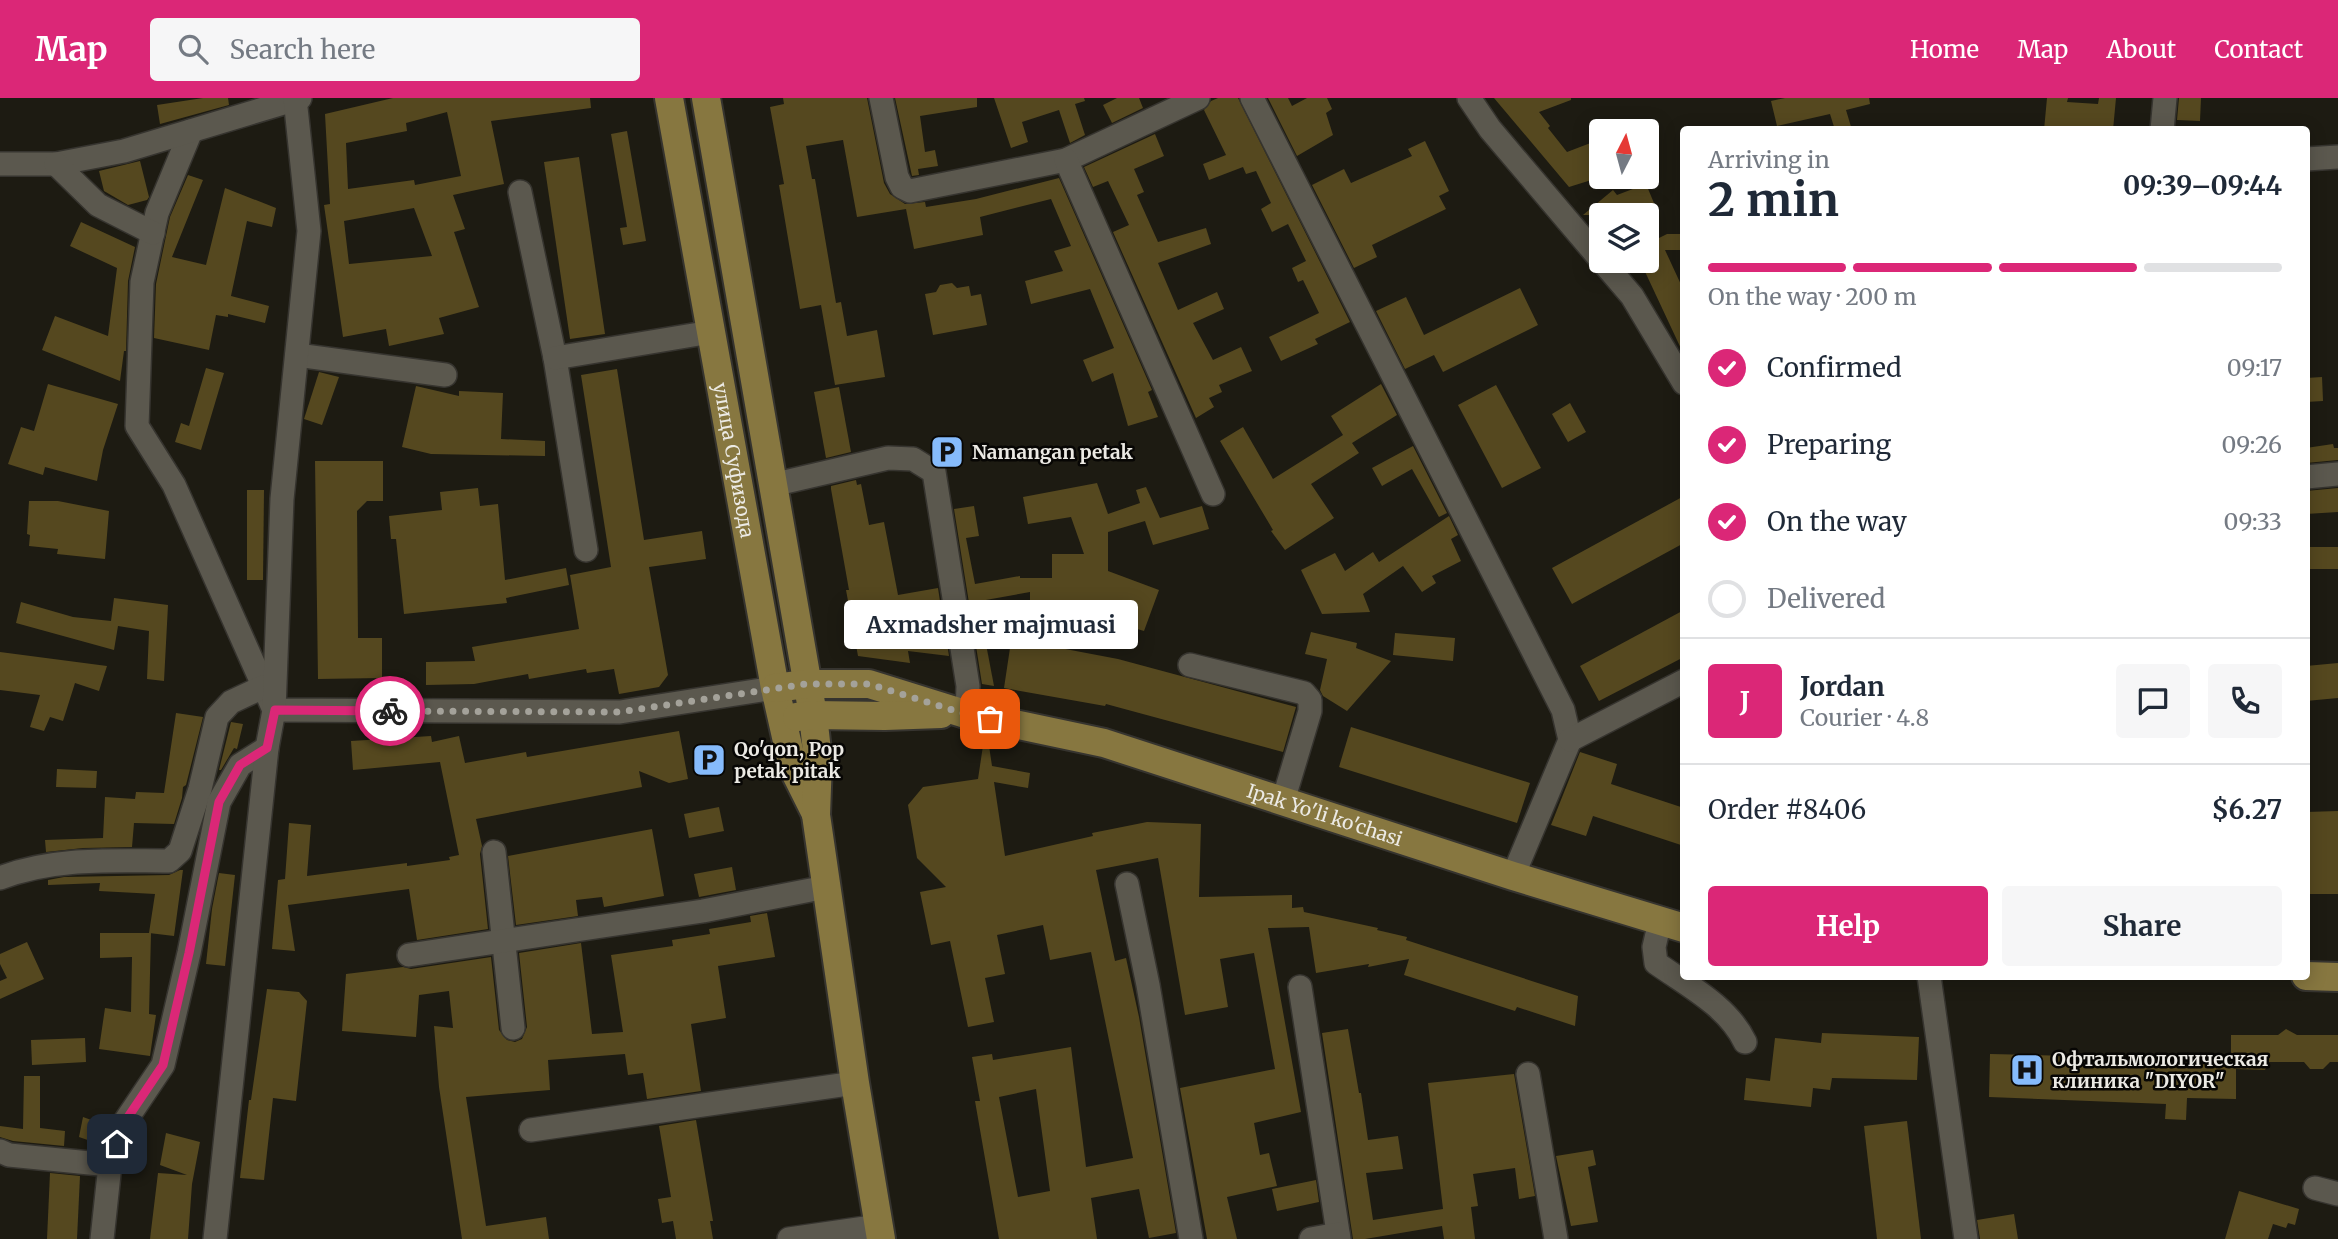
<!DOCTYPE html>
<meta charset="utf-8">
<style>
:root{--surface:#fff;--page:#f6f6f7;--text:#1f2937;--muted:#747a83;--line:#e0e1e3;--accent:#db2777}
body{margin:0;font-family:Merriweather,serif;background:var(--page);color:var(--text);height:100vh;display:flex;flex-direction:column;font-size:26px;white-space:nowrap}
*{box-sizing:border-box;margin:0}
p{font-size:23px;color:var(--muted)}
.icon{flex:none;width:38px;height:38px;fill:none;stroke:currentColor;stroke-width:2;stroke-linecap:round;stroke-linejoin:round}
.map{position:relative;flex:1;overflow:hidden}
.details{position:absolute;left:1680px;top:28px;width:630px;height:854px;display:flex;flex-direction:column;background:var(--surface);border-radius:7px;box-shadow:0 4px 18px #0003}
.details>*{flex:none}
.needle{width:46px;rotate:6deg}
.tools{position:absolute;left:1589px;top:21px;display:grid;gap:14px}
.tools a{display:grid;place-items:center;width:70px;height:70px;border-radius:7px;background:var(--surface);box-shadow:0 4px 18px #0003;font-size:35px}
.pin{position:absolute;display:grid;place-items:center;width:60px;height:60px;color:#fff;margin:-30px;border-radius:14px;box-shadow:0 4px 10px #0006}
.courier{position:absolute;display:grid;place-items:center;width:70px;height:70px;margin:-35px;border:5px solid #db2777;border-radius:50%;background:#fff;color:#222;box-shadow:0 2px 9px #0007}
.bubble{position:absolute;height:49px;border-radius:7px;background:var(--surface);box-shadow:0 4px 18px #0003;font-size:23px;font-weight:700;line-height:49px;text-align:center}
.overview em{font-style:normal;font-weight:700}
.overview div{display:flex;flex-direction:column-reverse}
.overview{display:flex;align-items:center;justify-content:space-between;height:119px;padding:0 28px}
h1{font-size:46px;font-weight:700;line-height:52px}
.bar{display:grid;grid-template-columns:repeat(4,1fr);gap:10px 7px;align-content:center;height:84px;padding:0 28px}
.bar i{height:9px;border-radius:5px;background:var(--line)}
.bar .selected{background:var(--accent)}
.bar p{grid-column:span 4}
.line{display:flex;align-items:center;gap:18px;padding:0 28px;border-top:2px solid var(--line)}
.line div{flex:1}
.round{display:grid;place-items:center;flex:none;width:74px;height:74px;border-radius:7px;background:var(--page)}
ol{padding:0 28px;list-style:none}
li{display:flex;align-items:center;gap:21px;height:77px}
li p{margin-inline-start:auto}
li .icon{padding:7px;border-radius:50%;background:var(--accent);color:#fff;stroke-width:4}
li:last-child{color:var(--muted)}
li i{width:38px;height:38px;border:4px solid var(--line);border-radius:50%}
.cta{display:flex;gap:14px;margin-top:auto;padding:14px 28px}
.cta a{flex:1;height:80px;border-radius:7px;background:var(--accent);color:#fff;font-size:28px;font-weight:700;line-height:80px;text-align:center}
.cta a+a{background:var(--page);color:var(--text)}
header{display:flex;align-items:center;gap:42px;box-sizing:border-box;height:98px;padding:0 35px;background:var(--accent);color:#fff}
header strong{font-size:33px}
nav{display:flex;gap:38px;margin-inline-start:auto;font-size:24px}
.search{width:490px;height:63px;background:var(--page);display:flex;align-items:center;gap:18px;box-sizing:border-box;padding:0 24px;border-radius:7px;color:var(--muted);font-size:26px}
.map>svg:first-child{display:block}
.building{fill:#55481f;fill-rule:evenodd}
.lines{fill:none;stroke-linecap:round;stroke-linejoin:round}
.minor-casing{stroke:#36342f;stroke-width:26}
.major-casing{stroke:#36342f;stroke-width:32}
.minor{stroke:#5b584e;stroke-width:23}
.major{stroke:#877740;stroke-width:28}
.done{stroke:#a4a29a;stroke-width:7;stroke-dasharray:0 12.6}
.route{stroke:#db2777;stroke-width:9}
.labels{text-anchor:middle;stroke-width:5;stroke-linejoin:round;paint-order:stroke}
.poi-label{font-size:19px;font-weight:bold;fill:#eceae4;stroke:#070604;text-anchor:start}
.street-label{font-size:19px;fill:#eceae4;stroke:#070604}
</style>
<header>
<strong>Map</strong>
<div class="search"><svg class="icon" aria-label="search" viewBox="0 0 24 24"><circle cx="10" cy="10" r="6"/><path d="M15 15l6 6"/></svg>Search here</div>
<nav><a>Home</a><a>Map</a><a>About</a><a>Contact</a></nav>
</header>
<div class="map">
<svg width="2338" height="1141" viewBox="0 0 2338 1141">
<rect width="100%" height="100%" fill="#1d1b12"/>
<g class="building">
<polygon points="203,0 228,0 229,7 160,26 157,7"/>
<path d="M 393,0 L 590,0 L 591,10 L 491,23 L 504,86 L 453,97 L 465,131 L 454,134 L 479,209 L 439,220 L 444,236 L 389,248 L 386,231 L 343,239 L 324,107 L 330,106 L 325,16 ZM 447,14 L 461,78 L 415,87 L 414,82 L 348,91 L 346,45 L 407,33 L 406,25 ZM 414,110 L 432,158 L 349,166 L 344,123 Z"/>
<polygon points="783,0 867,0 884,85 890,96 905,106 925,104 926,109 976,101 1059,80 1152,292 1148,294 1158,319 1128,328 1113,275 1092,284 1083,262 1114,250 1090,191 1031,206 1025,183 1063,173 1054,153 1071,148 1051,101 980,119 983,137 914,151 906,111 857,119 843,42 806,48 812,81 815,81 836,205 841,204 847,238 877,232 885,279 835,287 821,207 800,211 779,87 784,86 770,9 784,6"/>
<polygon points="895,0 977,0 977,9 920,18 925,54 935,52 938,68 918,71 919,77 912,78"/>
<polygon points="994,0 1084,0 1085,3 1075,6 1085,37 1070,45 1059,12 1022,24 1028,44 1011,50"/>
<polygon points="1117,0 1139,0 1143,10 1112,25 1103,7"/>
<polygon points="1218,0 1238,0 1350,224 1315,241 1318,246 1281,263 1269,239 1319,215 1303,182 1298,184 1292,170 1306,163 1288,126 1272,134 1261,111 1271,105 1256,73 1246,76 1243,69 1209,82 1203,66 1226,57 1204,12 1211,3"/>
<polygon points="1268,0 1288,0 1292,8 1307,0 1327,0 1332,11 1326,15 1333,37 1297,58"/>
<polygon points="1494,0 1571,0 1571,2 1539,14 1550,28 1548,30 1567,54 1601,41 1601,79 1569,89"/>
<polygon points="1785,0 1869,0 1870,6 1846,12 1852,32 1835,32 1830,16 1777,28 1771,3"/>
<polygon points="2047,0 2068,0 2067,4 2098,6 2099,0 2116,0 2113,32 2044,32"/>
<polygon points="2179,0 2201,0 2200,23 2177,22"/>
<polygon points="627,33 646,143 623,147 620,130 627,129 611,36"/>
<polygon points="1155,36 1164,58 1134,71 1144,94 1137,97 1158,144 1206,130 1211,146 1158,165 1178,212 1217,194 1224,211 1193,225 1213,262 1241,249 1252,273 1219,287 1222,294 1209,300 1214,309 1196,320 1113,134 1129,127 1108,83 1093,89 1084,69"/>
<polygon points="1425,43 1449,93 1439,98 1446,111 1372,147 1377,159 1354,170 1312,87 1344,71 1351,85 1412,58 1408,51"/>
<polygon points="579,59 605,236 570,241 544,64"/>
<polygon points="140,63 149,99 147,102 128,107 104,93 99,73"/>
<polygon points="188,77 203,82 172,159 206,167 225,90 276,110 272,129 247,123 231,198 269,208 265,225 228,216 228,219 216,217 209,252 154,240 156,186 170,119"/>
<polygon points="1646,86 1659,117 1583,117 1613,92 1617,97"/>
<polygon points="81,124 135,149 128,183 126,253 124,253 120,283 42,252 55,218 108,238 117,170 70,148"/>
<polygon points="1667,136 1684,136 1684,152 1665,152 1684,193 1684,257 1640,163 1647,163 1647,146"/>
<polygon points="952,185 957,190 969,188 971,198 981,196 987,227 933,237 925,196 936,194 940,187"/>
<polygon points="1520,190 1538,227 1443,274 1434,257 1405,271 1376,213 1406,199 1424,237"/>
<polygon points="206,270 224,275 201,352 175,344 181,325 189,328"/>
<polygon points="617,271 644,442 702,433 706,461 649,469 668,577 659,589 619,596 614,571 587,575 586,571 529,581 528,576 474,586 426,587 426,564 475,563 472,549 579,531 570,477 611,469 581,277"/>
<polygon points="319,274 339,279 322,327 304,321"/>
<polygon points="2322,279 2323,303 2306,304 2306,280"/>
<polygon points="48,286 118,306 103,352 97,383 45,369 43,377 8,366 21,329 34,333"/>
<polygon points="1381,286 1397,317 1352,345 1359,355 1311,386 1334,420 1285,452 1271,433 1273,432 1220,343 1243,329 1273,381 1343,337 1331,318"/>
<polygon points="1496,287 1541,370 1502,390 1458,307"/>
<polygon points="416,288 459,298 459,293 503,295 501,341 545,343 545,358 431,356 402,349"/>
<polygon points="839,289 851,354 826,360 814,294"/>
<polygon points="1570,305 1586,334 1568,344 1552,316"/>
<polygon points="2333,346 2334,350 2338,350 2338,362 2306,365 2306,350"/>
<polygon points="1413,348 1447,415 1439,419 1412,371 1382,388 1372,370"/>
<polygon points="315,363 383,363 383,403 367,403 357,413 358,540 382,540 382,580 318,581"/>
<polygon points="856,382 857,387 861,386 869,427 884,424 898,497 938,490 941,510 916,515 943,519 949,558 908,553 910,565 858,558 846,492 849,492 831,391 831,388"/>
<polygon points="1097,385 1108,416 1140,405 1136,392 1146,389 1160,420 1202,408 1209,431 1153,447 1145,423 1108,434 1108,473 1159,492 1144,533 1093,518 1099,503 1054,502 1054,518 1030,518 1030,494 969,505 954,411 974,408 979,438 966,440 975,486 1020,478 1020,480 1052,480 1052,456 1084,456 1071,419 1028,426 1023,399"/>
<polygon points="478,390 480,408 498,406 505,482 566,470 569,487 506,500 507,505 404,516 396,441 391,441 389,418 442,412 440,394"/>
<polygon points="2338,390 2338,414 2306,416 2306,393"/>
<polygon points="247,392 264,392 263,482 247,482"/>
<polygon points="1684,398 1684,445 1572,506 1552,470"/>
<polygon points="29,403 58,403 109,413 105,461 57,456 58,451 29,448 30,437 27,436"/>
<polygon points="1449,418 1458,437 1451,441 1461,463 1432,478 1436,485 1422,494 1403,468 1363,496 1370,514 1322,516 1301,472 1335,455 1345,473 1373,454 1379,464"/>
<rect x="2306" y="449" width="32" height="22"/>
<polygon points="114,500 168,507 164,583 147,581 149,533 118,528 114,552 16,525 21,504 73,519 111,523"/>
<polygon points="1684,512 1684,559 1599,603 1580,568"/>
<polygon points="972,523 982,525 994,588 982,586"/>
<polygon points="1013,530 1040,534 1039,546 1118,561 1296,609 1283,654 1106,606 1105,608 1004,590"/>
<polygon points="1311,534 1357,545 1356,550 1391,563 1347,613 1323,598 1320,592 1327,561 1305,556"/>
<polygon points="1395,535 1455,540 1453,563 1393,557"/>
<polygon points="0,554 107,568 99,593 75,585 63,623 50,619 44,633 30,629 40,597 0,592"/>
<polygon points="2338,565 2338,600 2306,603 2306,568"/>
<polygon points="176,615 203,619 186,687 183,689 182,700 174,726 134,725 132,749 83,750 46,754 45,742 103,740 105,699 135,701 136,694 164,695"/>
<polygon points="231,624 243,626 237,651 234,650 221,672 219,672"/>
<polygon points="1351,629 1530,685 1517,725 1339,669"/>
<polygon points="679,633 688,681 669,685 639,673 642,689 476,721 482,748 480,756 488,831 417,842 409,791 288,807 295,853 272,851 278,782 285,781 289,725 311,727 307,778 407,765 407,768 450,762 449,759 459,757 440,664 353,672 351,643 431,638 432,644 459,638 465,665 526,654 527,659"/>
<path d="M 984,641 L 988,641 L 992,668 L 1030,675 L 1028,690 L 994,684 L 1005,758 L 1093,738 L 1092,735 L 1147,724 L 1201,726 L 1199,799 L 1292,797 L 1292,810 L 1303,809 L 1304,814 L 1378,830 L 1377,832 L 1407,839 L 1406,842 L 1578,898 L 1575,928 L 1517,909 L 1515,913 L 1404,877 L 1409,861 L 1368,869 L 1369,866 L 1316,875 L 1309,829 L 1268,830 L 1301,1014 L 1254,1025 L 1260,1057 L 1269,1055 L 1277,1088 L 1227,1099 L 1237,1141 L 1207,1141 L 1180,990 L 1275,971 L 1254,855 L 1220,861 L 1228,909 L 1185,917 L 1158,760 L 1096,772 L 1115,863 L 1126,860 L 1139,919 L 1176,1135 L 1149,1140 L 1139,1091 L 1091,1100 L 1097,1141 L 999,1141 L 975,1003 L 980,1003 L 972,959 L 992,956 L 993,962 L 1071,949 L 1086,1069 L 1133,1060 L 1091,854 L 1050,862 L 1043,827 L 997,837 L 1005,876 L 985,880 L 994,924 L 968,929 L 950,843 L 931,847 L 920,794 L 946,789 L 917,760 L 908,707 L 923,689 L 978,681 ZM 1036,991 L 1050,1093 L 1018,1099 L 999,999 Z"/>
<polygon points="1580,654 1617,666 1611,686 1684,710 1684,748 1593,718 1586,738 1551,727"/>
<polygon points="57,671 97,673 96,690 56,689"/>
<polygon points="719,709 724,733 689,740 684,716"/>
<polygon points="2338,713 2338,796 2306,796 2306,714"/>
<polygon points="652,731 664,798 604,809 602,799 576,802 578,818 516,827 508,758"/>
<polygon points="732,769 736,792 699,799 694,776"/>
<polygon points="180,772 183,772 174,838 149,835 155,796 99,793 100,785 48,787 48,782 64,779 169,777"/>
<polygon points="219,775 235,777 225,868 206,866 212,811"/>
<polygon points="767,815 775,859 718,868 726,920 691,926 701,993 647,1001 643,975 628,977 625,956 548,962 550,992 466,999 486,1128 546,1119 549,1141 462,1141 439,989 434,928 453,930 449,893 419,897 416,939 342,933 346,876 403,869 411,871 491,859 499,932 507,942 515,944 522,941 527,929 519,855 581,845 592,936 623,934 611,857 673,848 672,842 710,836 709,831 751,824 750,818"/>
<polygon points="100,835 151,835 149,916 156,917 150,958 99,951 105,910 131,914 132,859 100,860"/>
<polygon points="27,844 44,881 0,901 0,883 7,880 0,866 0,856"/>
<polygon points="267,891 299,894 307,903 296,1003 273,1000 264,1082 240,1080 249,1002 251,1002"/>
<polygon points="1348,931 1359,995 1361,995 1368,1042 1398,1038 1403,1071 1366,1075 1373,1122 1443,1111 1428,985 1514,976 1535,1098 1519,1101 1515,1070 1473,1076 1478,1108 1471,1109 1475,1141 1444,1141 1442,1128 1365,1141 1353,1141 1322,935"/>
<polygon points="2286,931 2297,937 2338,937 2338,964 2330,964 2323,971 2310,971 2304,964 2269,964 2265,972 2236,971 2236,1001 2187,1000 2186,1022 2165,1021 2166,1006 1989,999 1990,956 2070,958 2070,962 2231,966 2231,937 2278,937"/>
<polygon points="1822,935 1919,939 1917,982 1832,980 1830,992 1813,990 1811,1009 1744,1002 1746,980 1770,983 1775,940 1821,945"/>
<polygon points="85,940 86,964 32,967 31,942"/>
<polygon points="24,978 40,978 40,1030 65,1033 64,1048 13,1043 0,1039 0,1028 23,1031"/>
<polygon points="83,1019 108,1028 102,1047 79,1039"/>
<polygon points="696,1022 713,1123 710,1123 713,1141 676,1141 673,1123 662,1125 658,1101 671,1099 659,1028"/>
<polygon points="1907,1023 1921,1141 1877,1141 1864,1028"/>
<polygon points="166,1035 200,1044 192,1086 188,1141 150,1141 158,1075 187,1077 160,1067"/>
<polygon points="1593,1052 1596,1067 1588,1069 1598,1124 1571,1128 1556,1058"/>
<polygon points="50,1075 80,1078 77,1141 47,1141"/>
<polygon points="1316,1082 1319,1104 1277,1113 1272,1091"/>
<polygon points="2239,1093 2299,1111 2295,1127 2288,1125 2286,1130 2273,1126 2268,1141 2225,1141"/>
<polygon points="2014,1116 2018,1141 1980,1141 1977,1122"/>
</g>
<g class="lines">
<defs>
<g id="minor">
<polyline points="881,0 897,79 902,89 910,93 1066,62 1198,0"/>
<polyline points="1252,0 1563,612 1570,642 1513,778"/>
<polyline points="1469,0 1490,31 1601,162"/>
<polyline points="2162,32 2165,0"/>
<polyline points="191,33 157,115 142,184 137,328 174,387 274,612 620,614 775,590"/>
<polyline points="2306,61 2338,59"/>
<polyline points="1066,62 1213,396"/>
<polyline points="0,66 56,66 124,53 300,0"/>
<polyline points="56,66 98,107 153,135"/>
<polyline points="520,94 555,260 586,452"/>
<polyline points="1602,163 1632,198 1684,285"/>
<polyline points="297,257 445,277"/>
<polyline points="555,260 711,234"/>
<polyline points="2306,379 2338,376"/>
<polyline points="772,387 888,360 913,361 934,374 968,588 967,616"/>
<polyline points="1190,567 1304,595 1310,602 1310,613 1283,703"/>
<polyline points="1570,642 1684,583"/>
<polyline points="494,754 513,930"/>
<path d="M 0,780 C 54,759 112,763 169,763 L 180,753 L 200,691 L 217,619 L 231,604 L 263,589"/>
<polyline points="1127,786 1148,887 1191,1141"/>
<path d="M 1660,823 L 1654,849 L 1656,865 C 1687,887 1728,908 1745,944"/>
<polyline points="409,857 703,813 826,789"/>
<polyline points="1929,878 1966,1141"/>
<polyline points="1300,889 1339,1141"/>
<polyline points="1528,976 1556,1141"/>
<polyline points="531,1032 855,985"/>
<polyline points="0,1053 9,1057 110,1067"/>
<polyline points="2315,1090 2338,1096"/>
<polyline points="102,1141 110,1067 124,1025 163,967 189,855 219,704 240,667 267,650"/>
<polyline points="215,1141 267,650 274,612 282,401 309,133 295,0"/>
<polyline points="789,1141 879,1128"/>
<polyline points="1311,1141 1338,1136"/>
</g>
<g id="major">
<path id="s1" d="M 669,0 L 775,590 L 793,670 L 815,714"/>
<polyline points="706,0 813,617 818,662 816,717 855,985 881,1141"/>
<path id="s2" d="M 775,590 L 806,586 L 869,586 L 962,615 L 1104,645 L 1513,778 L 1684,830"/>
<polyline points="797,619 813,617 885,618 941,616"/>
<polyline points="2306,878 2338,879"/>
</g>
</defs>
<use href="#minor" class="minor-casing"/>
<use href="#major" class="major-casing"/>
<use href="#minor" class="minor"/>
<use href="#major" class="major"/>
</g>
<g class="lines">
<polyline class="done" points="390,613 620,614 806,586 869,586 962,615 990,621"/>
<polyline class="route" points="117,1046 124,1025 163,967 189,855 219,704 240,667 267,650 275,612 390,613"/>
</g>
<defs>
<symbol id="parking-square" viewBox="-11 -11 22 22"><rect x="-9" y="-9" width="18" height="18" rx="4" fill="#86bbfb" stroke="#070604"/><path d="M-3.5-5.5H1a3.5 3.5 0 0 1 0 7H-1V5.5H-3.5ZM-1-3.4V-.6H.8a1.4 1.4 0 0 0 0-2.8Z" fill="#111"/></symbol>
<symbol id="hospital-square" viewBox="-11 -11 22 22"><rect x="-9" y="-9" width="18" height="18" rx="4" fill="#86bbfb" stroke="#070604"/><path d="M-5-5h3v3.5h4V-5h3V5h-3V1.5h-4V5h-3Z" fill="#111"/></symbol>
</defs>
<g fill-rule="evenodd">
<use href="#parking-square" x="928" y="335" width="38" height="38"/>
<use href="#parking-square" x="690" y="643" width="38" height="38"/>
<use href="#hospital-square" x="2008" y="953" width="38" height="38"/>
</g>
<g class="labels">
<g class="poi-label">
<text x="972" y="361">Namangan petak</text>
<text x="734" y="658">Qo'qon, Pop<tspan x="734" dy="22">petak pitak</tspan></text>
<text x="2052" y="968">Офтальмологическая<tspan x="2052" dy="22">клиника "DIYOR"</tspan></text>
</g>
<g class="street-label">
<text dy="7" stroke="none"><textPath href="#s1" startOffset="368">улица Суфизода</textPath></text>
<text dy="7" stroke="none"><textPath href="#s2" startOffset="569">Ipak Yo'li ko'chasi</textPath></text>
</g>
</g>
</svg>
<div class="tools">
<a><svg class="needle" viewBox="-14 -14 28 28"><path d="M0-13l5 13h-10z" fill="#e53935"/><path d="M0 13l5-13h-10z" fill="#747a83"/></svg></a>
<a><svg class="icon" aria-label="layers" viewBox="0 0 24 24"><path d="M12 4l9 5-9 5-9-5zM3 14l9 5 9-5"/></svg></a>
</div>
<div class="pin" style="left:990px;top:621px;background:#ea580c"><svg class="icon" aria-label="bag" viewBox="0 0 24 24"><path d="M5 8h14l-1 12H6zM9 8a3 3 0 0 1 6 0"/></svg></div>
<div class="pin" style="left:117px;top:1046px;background:#1f2937"><svg class="icon" aria-label="home" viewBox="0 0 24 24"><path d="M3 11l9-7 9 7M6 9v11h12V9"/></svg></div>
<div class="courier" style="left:390px;top:613px"><svg class="icon" aria-label="bike" viewBox="0 0 24 24"><circle cx="6" cy="16" r="4"/><circle cx="18" cy="16" r="4"/><path d="M6 16l4-8h5l3 8M10 8l3 8H6M13 5h3"/></svg></div>
<div class="bubble" style="left:844px;top:502px;width:294px">Axmadsher majmuasi</div>
<section class="details">
<div class="overview"><div><h1>2 min</h1><p>Arriving in</p></div><em>09:39–09:44</em></div>
<div class="bar"><i class="selected"></i><i class="selected"></i><i class="selected"></i><i></i><p>On the way · 200 m</p></div>
<ol>
<li><svg class="icon" aria-label="check" viewBox="0 0 24 24"><path d="M5 12l5 5 9-10"/></svg>Confirmed<p>09:17</p></li>
<li><svg class="icon" aria-label="check" viewBox="0 0 24 24"><path d="M5 12l5 5 9-10"/></svg>Preparing<p>09:26</p></li>
<li><svg class="icon" aria-label="check" viewBox="0 0 24 24"><path d="M5 12l5 5 9-10"/></svg>On the way<p>09:33</p></li>
<li><i></i>Delivered</li>
</ol>
<div class="line" style="height:126px"><b class="round" style="background:var(--accent);color:#fff">J</b><div><b>Jordan</b><p>Courier · 4.8</p></div><a class="round"><svg class="icon" aria-label="chat" viewBox="0 0 24 24"><path d="M4 5h16v11H9l-5 4z"/></svg></a><a class="round"><svg class="icon" aria-label="phone" viewBox="0 0 24 24"><path d="M5 4h4l2 5-3 2q2 4 5 5l2-3 5 2v4C11 20 4 13 5 4z"/></svg></a></div>
<div class="line" style="height:91px"><div>Order #8406</div><b>$6.27</b></div>
<div class="cta"><a>Help</a><a>Share</a></div>
</section>
</div>
